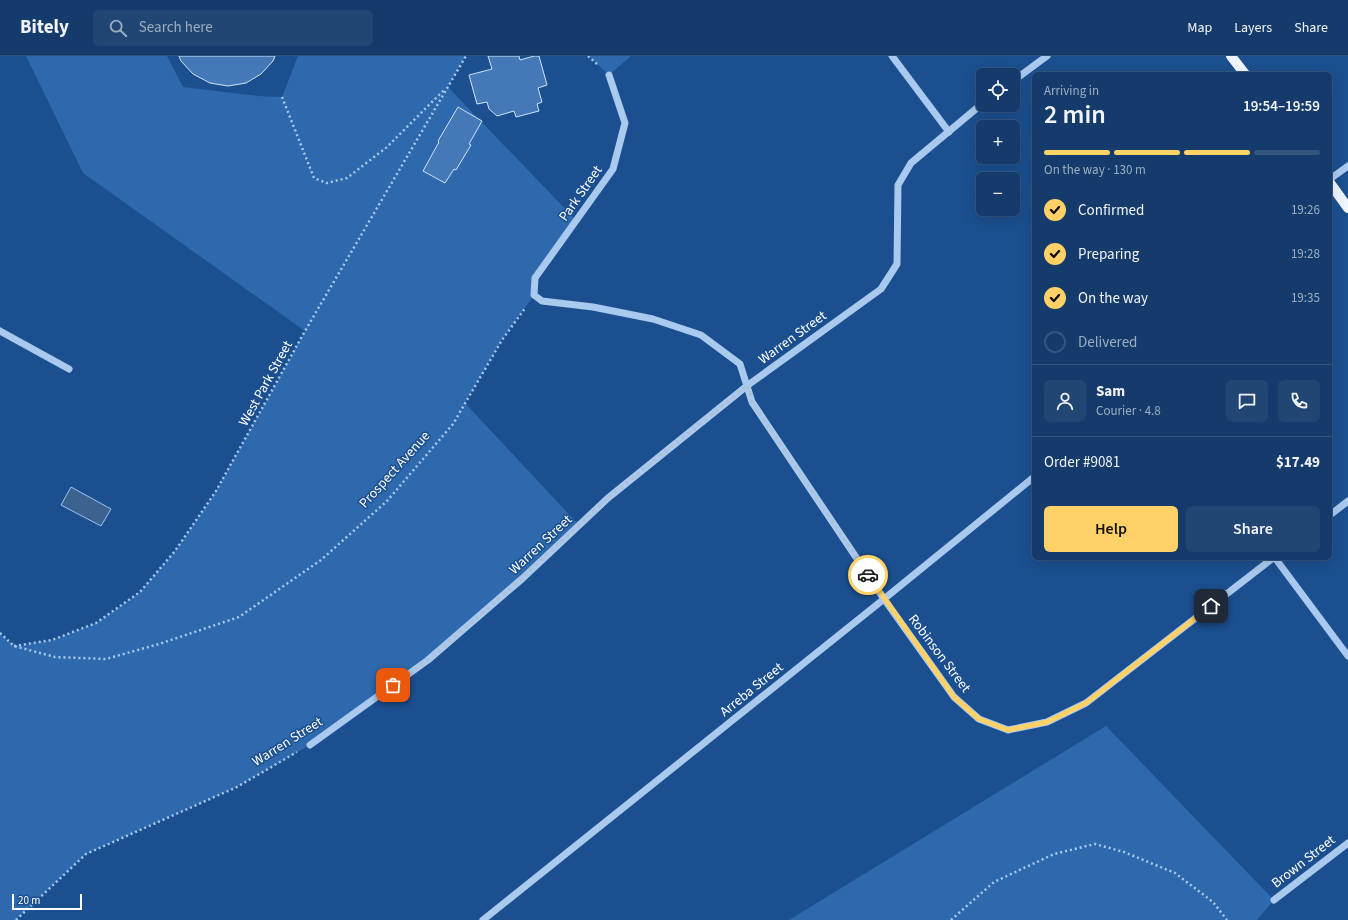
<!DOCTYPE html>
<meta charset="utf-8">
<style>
:root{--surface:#143b6b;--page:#214673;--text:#f1f3f6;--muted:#9dadc1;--line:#33557e;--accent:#ffd166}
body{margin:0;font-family:"Source Sans 3",sans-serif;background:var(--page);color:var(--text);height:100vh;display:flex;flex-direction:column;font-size:15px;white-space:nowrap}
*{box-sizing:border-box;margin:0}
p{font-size:13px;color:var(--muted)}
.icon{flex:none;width:22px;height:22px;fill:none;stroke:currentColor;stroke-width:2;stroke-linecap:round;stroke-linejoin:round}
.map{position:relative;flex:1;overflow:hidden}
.side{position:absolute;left:1032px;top:16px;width:300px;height:488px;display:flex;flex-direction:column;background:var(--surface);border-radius:6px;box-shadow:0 4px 16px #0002,0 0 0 1px var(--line)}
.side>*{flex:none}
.buttons{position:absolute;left:976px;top:12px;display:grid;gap:8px}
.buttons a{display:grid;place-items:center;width:44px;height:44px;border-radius:6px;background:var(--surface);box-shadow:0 4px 16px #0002,0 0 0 1px var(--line);font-size:20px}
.scale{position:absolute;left:12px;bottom:10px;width:70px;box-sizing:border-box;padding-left:4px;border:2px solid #fff;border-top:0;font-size:11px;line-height:14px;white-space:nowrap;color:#fff;-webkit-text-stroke:3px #1b4f8f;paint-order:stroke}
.pin{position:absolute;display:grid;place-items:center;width:34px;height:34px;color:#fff;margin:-17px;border-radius:8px;box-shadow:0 2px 6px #0006}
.courier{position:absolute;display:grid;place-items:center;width:40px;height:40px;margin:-20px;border:3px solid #ffd166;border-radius:50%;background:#fff;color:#222;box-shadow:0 1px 5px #0007}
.overview em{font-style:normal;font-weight:600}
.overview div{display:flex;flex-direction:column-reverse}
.overview{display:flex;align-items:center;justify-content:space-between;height:68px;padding:0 12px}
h1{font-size:26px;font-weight:600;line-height:30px}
.bar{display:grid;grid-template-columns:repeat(4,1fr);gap:6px 4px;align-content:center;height:48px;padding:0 12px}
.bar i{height:5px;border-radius:3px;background:var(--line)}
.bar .current{background:var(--accent)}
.bar p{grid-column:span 4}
.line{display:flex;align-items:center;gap:10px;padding:0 12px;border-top:1px solid var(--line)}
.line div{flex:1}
.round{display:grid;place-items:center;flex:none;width:42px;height:42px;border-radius:6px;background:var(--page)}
ol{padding:0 12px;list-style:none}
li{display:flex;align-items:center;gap:12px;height:44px}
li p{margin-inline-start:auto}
li .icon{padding:4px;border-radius:50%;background:var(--accent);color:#111;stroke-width:4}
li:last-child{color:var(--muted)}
li i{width:22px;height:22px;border:2px solid var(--line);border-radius:50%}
.action{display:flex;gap:8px;margin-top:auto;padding:8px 12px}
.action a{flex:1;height:46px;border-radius:6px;background:var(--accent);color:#111;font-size:16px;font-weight:600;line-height:46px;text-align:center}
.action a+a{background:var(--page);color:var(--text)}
header{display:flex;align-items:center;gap:24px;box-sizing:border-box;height:56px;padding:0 20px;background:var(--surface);border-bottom:1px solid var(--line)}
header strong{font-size:19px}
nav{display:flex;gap:22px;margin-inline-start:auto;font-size:14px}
.search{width:280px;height:36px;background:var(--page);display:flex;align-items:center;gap:10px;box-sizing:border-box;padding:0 14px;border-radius:6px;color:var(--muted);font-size:15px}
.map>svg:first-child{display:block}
.green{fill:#2e69ad}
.water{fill:#3c6290;stroke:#9cc4f0}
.building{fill:#4478b7;stroke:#cfe3fa}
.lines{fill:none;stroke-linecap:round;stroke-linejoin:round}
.path{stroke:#a9c9ee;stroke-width:2.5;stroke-dasharray:2 3;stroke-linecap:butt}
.minor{stroke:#a9c9ee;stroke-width:7}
.major{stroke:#f0f6ff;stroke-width:10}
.done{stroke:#afc1d8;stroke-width:4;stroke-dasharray:0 7.2}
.route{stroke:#ffd166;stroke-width:5}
.labels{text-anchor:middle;stroke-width:3;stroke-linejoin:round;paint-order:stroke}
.street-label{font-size:14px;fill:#fff;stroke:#1b4f8f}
</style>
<header>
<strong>Bitely</strong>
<div class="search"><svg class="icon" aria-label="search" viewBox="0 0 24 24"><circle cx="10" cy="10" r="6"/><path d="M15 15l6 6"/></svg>Search here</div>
<nav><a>Map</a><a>Layers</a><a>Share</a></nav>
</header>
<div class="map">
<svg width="1348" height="864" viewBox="0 0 1348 864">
<rect width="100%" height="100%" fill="#1b4f8f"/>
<g class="green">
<polygon points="26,0 167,0 183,31 258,40 282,41 298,0 466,0 448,31 576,164 535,222 534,239 502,284 465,347 579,469 428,604 310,689 237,731 86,798 16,864 0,864 0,577 14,590 52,584 96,567 140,536 175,495 216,435 305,275 83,117"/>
<polygon points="588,0 631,0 609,19"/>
<polygon points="1106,670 1274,844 1257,864 789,864"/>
</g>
<polygon class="water" points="71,431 111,453 101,470 61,449"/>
<g class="building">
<polygon points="179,0 275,0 273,5 261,18 246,27 228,30 210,27 193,18 181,5"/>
<polygon points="488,0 519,0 520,4 534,0 539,0 547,29 538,32 542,46 537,48 539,55 516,61 514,55 497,60 489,53 487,46 477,48 469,19 492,13"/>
<polygon points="458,51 482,65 469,88 471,89 456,114 454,113 445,127 423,115 439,86 438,85"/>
</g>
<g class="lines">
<g class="path">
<polyline points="588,0 598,9"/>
<polyline points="282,41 314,122 327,127 347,122 387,91 444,34"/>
<polyline points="0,577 14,590 55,601 106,603 159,588 239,561 321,504 387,445 453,368 502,284 526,251"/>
<polyline points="14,590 52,584 96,567 140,536 175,495 216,435 305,275 466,0"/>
<polyline points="16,864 86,798 237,731 297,696"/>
<polyline points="951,864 994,826 1054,798 1095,788 1124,796 1175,817 1213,846 1227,864"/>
</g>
<g class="minor">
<polyline points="892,0 949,76"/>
<polyline points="609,19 625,67 613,113 535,222 534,239 542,245 593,251 653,263 701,279 740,308 752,346 884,543 954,641 979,663 1008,674 1047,666 1086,647 1273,502"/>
<polyline points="1013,25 1047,0"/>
<polyline points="1330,123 1348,110"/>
<polyline points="0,275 69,313"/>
<polyline points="1330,459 1348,445"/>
<polyline points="1275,502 1348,600"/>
<polyline points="310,689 428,604 523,522 608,442 748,329 881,233 897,208 898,129 911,107 983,47"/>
<polyline points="1274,844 1348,787"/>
<polyline points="483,864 884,543 1034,421"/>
</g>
<g class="major">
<polyline points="1231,0 1245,18"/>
<polyline points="1330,127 1348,152"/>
</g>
</g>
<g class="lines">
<polyline class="done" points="393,629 428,604 511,532 608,442 748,329 752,346 868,519"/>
<polyline class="route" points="868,519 954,641 979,663 1008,674 1047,666 1086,647 1211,550"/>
</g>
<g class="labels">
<g class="street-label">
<text transform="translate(580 137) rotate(-55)" y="5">Park Street</text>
<text transform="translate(792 281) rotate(-36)" y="5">Warren Street</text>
<text transform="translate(265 327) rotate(-61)" y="5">West Park Street</text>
<text transform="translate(394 413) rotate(-48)" y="5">Prospect Avenue</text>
<text transform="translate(540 488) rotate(-43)" y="5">Warren Street</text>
<text transform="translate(940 597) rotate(53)" y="5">Robinson Street</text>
<text transform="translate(751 633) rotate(-39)" y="5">Arreba Street</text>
<text transform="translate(287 685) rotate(-32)" y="5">Warren Street</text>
<text transform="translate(1303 805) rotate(-38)" y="5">Brown Street</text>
</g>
</g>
</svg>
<div class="buttons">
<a><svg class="icon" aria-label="locate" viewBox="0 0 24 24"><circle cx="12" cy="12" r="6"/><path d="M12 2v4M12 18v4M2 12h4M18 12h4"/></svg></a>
<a>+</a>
<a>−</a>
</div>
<div class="scale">20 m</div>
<div class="pin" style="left:393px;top:629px;background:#ea580c"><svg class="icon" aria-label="bag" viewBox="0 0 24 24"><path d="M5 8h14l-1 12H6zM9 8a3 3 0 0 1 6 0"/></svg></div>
<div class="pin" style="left:1211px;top:550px;background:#1f2937"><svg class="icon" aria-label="home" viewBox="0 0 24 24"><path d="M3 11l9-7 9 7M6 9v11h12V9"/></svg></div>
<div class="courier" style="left:868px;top:519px"><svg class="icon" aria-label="car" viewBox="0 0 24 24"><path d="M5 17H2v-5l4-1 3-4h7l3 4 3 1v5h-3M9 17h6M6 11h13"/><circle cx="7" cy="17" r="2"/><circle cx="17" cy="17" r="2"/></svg></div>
<section class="side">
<div class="overview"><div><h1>2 min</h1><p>Arriving in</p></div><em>19:54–19:59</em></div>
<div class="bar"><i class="current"></i><i class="current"></i><i class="current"></i><i></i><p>On the way · 130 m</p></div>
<ol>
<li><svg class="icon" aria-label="check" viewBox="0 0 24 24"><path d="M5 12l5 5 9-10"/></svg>Confirmed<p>19:26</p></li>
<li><svg class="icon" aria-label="check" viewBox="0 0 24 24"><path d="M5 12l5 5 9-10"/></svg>Preparing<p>19:28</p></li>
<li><svg class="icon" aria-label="check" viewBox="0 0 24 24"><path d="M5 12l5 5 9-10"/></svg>On the way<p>19:35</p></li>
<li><i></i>Delivered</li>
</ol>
<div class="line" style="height:72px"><a class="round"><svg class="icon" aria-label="person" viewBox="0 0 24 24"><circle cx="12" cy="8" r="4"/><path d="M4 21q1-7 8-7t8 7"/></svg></a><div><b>Sam</b><p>Courier · 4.8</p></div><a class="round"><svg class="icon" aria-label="chat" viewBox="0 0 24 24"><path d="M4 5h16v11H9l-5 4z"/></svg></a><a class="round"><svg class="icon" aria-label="phone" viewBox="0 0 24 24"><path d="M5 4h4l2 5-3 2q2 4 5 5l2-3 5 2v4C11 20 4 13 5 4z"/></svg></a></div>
<div class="line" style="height:52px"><div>Order #9081</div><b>$17.49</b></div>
<div class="action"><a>Help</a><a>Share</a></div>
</section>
</div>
